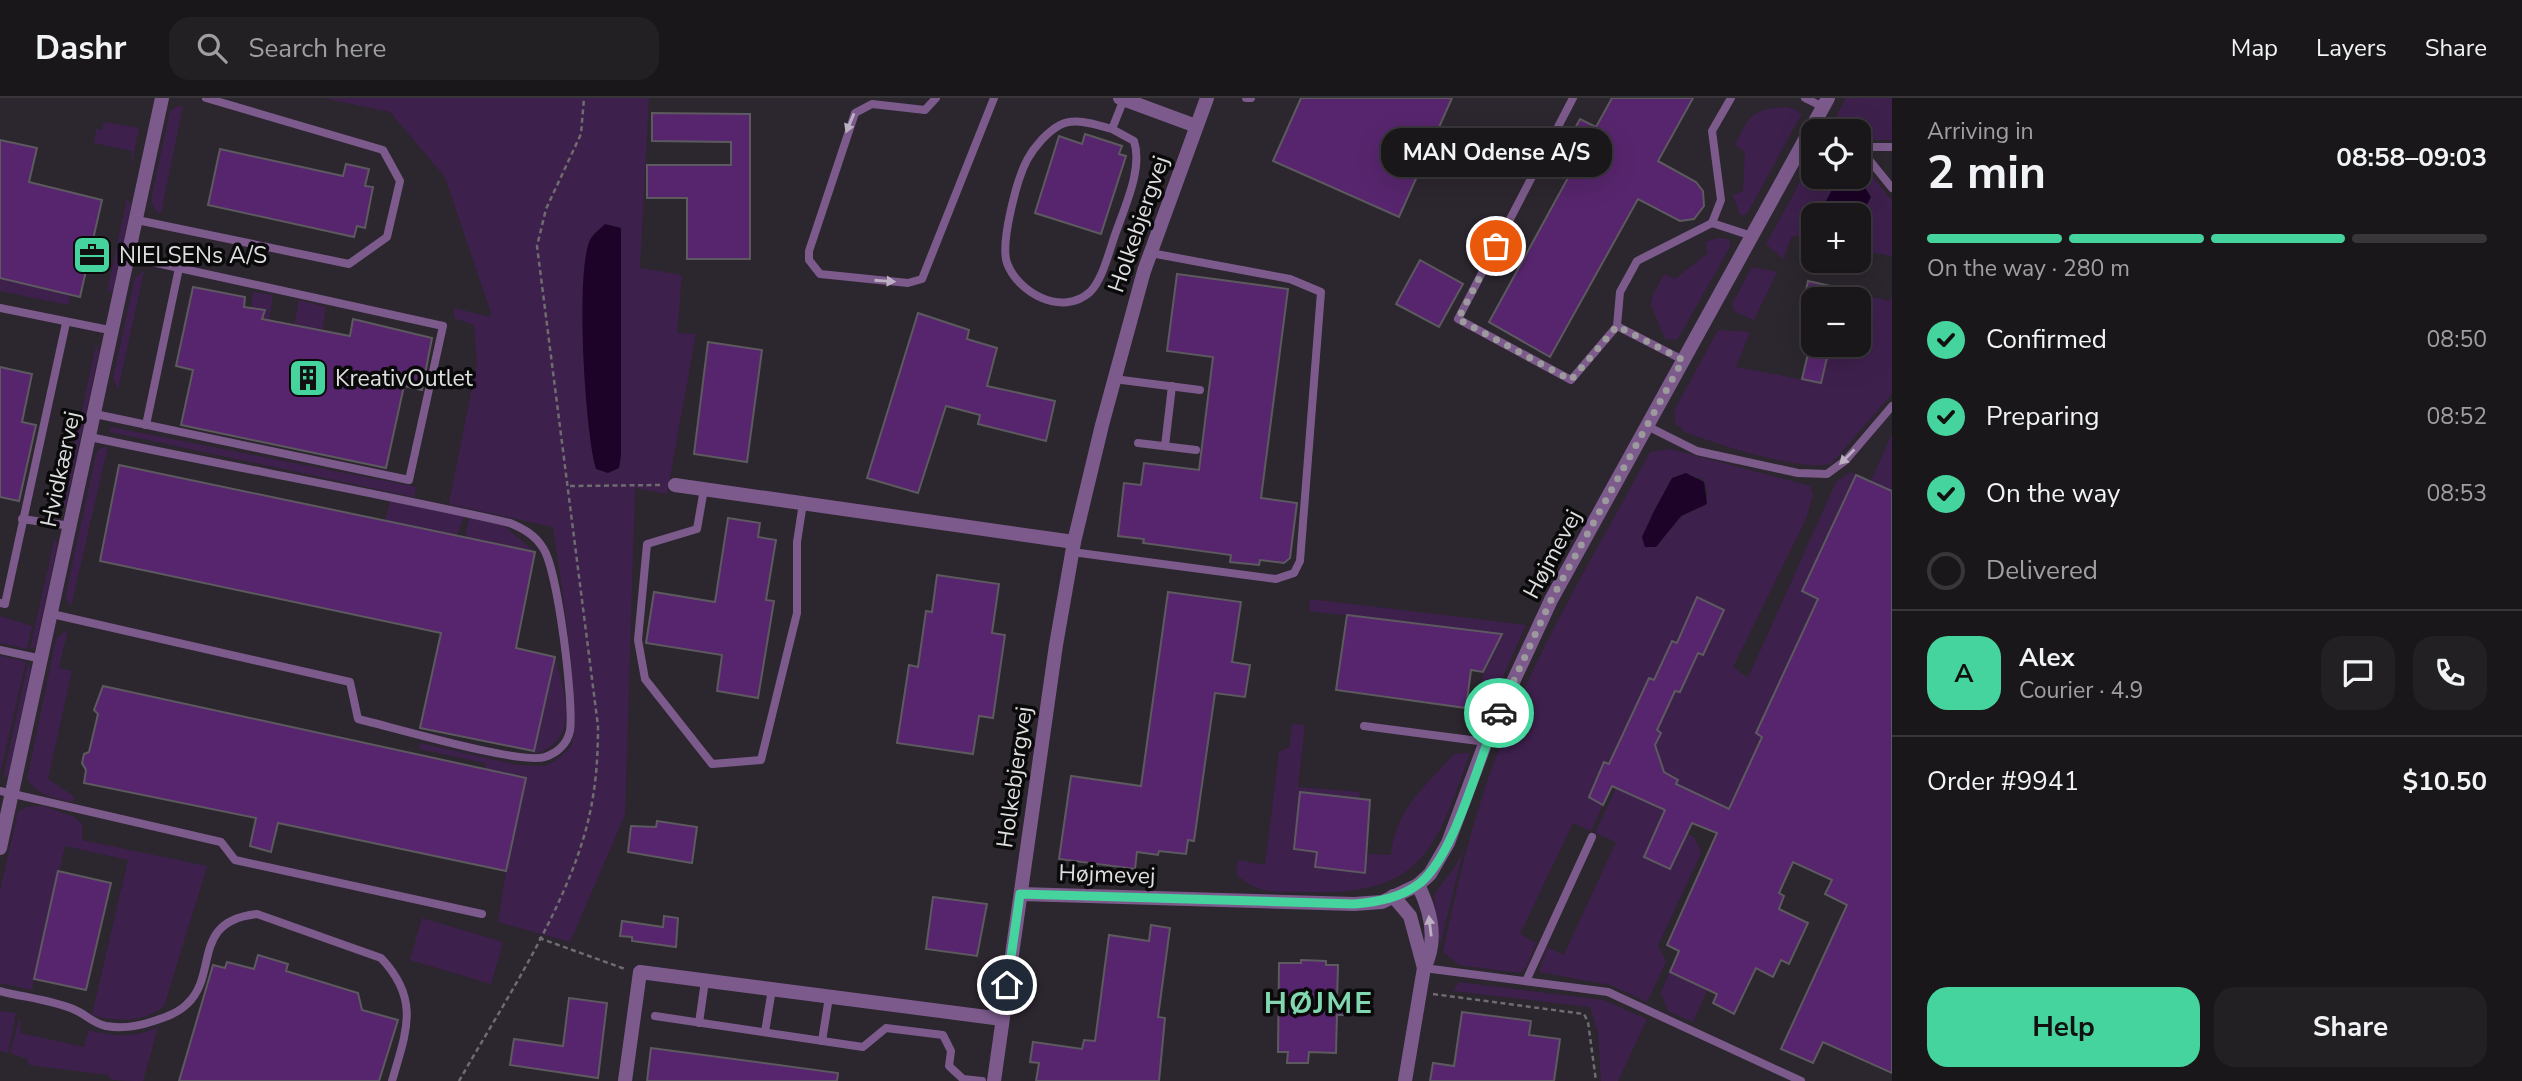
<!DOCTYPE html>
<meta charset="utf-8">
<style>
:root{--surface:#1a171a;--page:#232023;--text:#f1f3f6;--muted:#9f9fa2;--line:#383639;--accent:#46d49e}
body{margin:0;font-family:"Nunito Sans",sans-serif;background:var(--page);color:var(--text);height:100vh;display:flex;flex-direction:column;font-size:26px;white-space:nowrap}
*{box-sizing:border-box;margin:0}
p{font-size:23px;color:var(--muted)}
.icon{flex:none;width:38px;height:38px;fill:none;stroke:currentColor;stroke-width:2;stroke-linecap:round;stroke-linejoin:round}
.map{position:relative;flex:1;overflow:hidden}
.panel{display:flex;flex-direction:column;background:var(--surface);width:630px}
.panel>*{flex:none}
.fabs{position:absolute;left:1801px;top:21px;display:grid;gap:14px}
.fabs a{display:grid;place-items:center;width:70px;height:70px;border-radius:14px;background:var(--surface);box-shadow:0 7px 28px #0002,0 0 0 2px var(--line);font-size:35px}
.pin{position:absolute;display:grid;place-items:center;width:60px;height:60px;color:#fff;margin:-30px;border:4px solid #fff;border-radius:50%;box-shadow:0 2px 7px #0007}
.courier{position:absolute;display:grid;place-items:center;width:70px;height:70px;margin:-35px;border:5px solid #46d49e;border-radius:50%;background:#fff;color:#222;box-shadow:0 2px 9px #0007}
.bubble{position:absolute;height:49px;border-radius:21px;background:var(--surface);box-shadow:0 7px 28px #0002,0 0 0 2px var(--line);font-size:23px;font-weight:700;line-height:49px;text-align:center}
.head em{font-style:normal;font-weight:700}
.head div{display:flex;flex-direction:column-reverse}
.head{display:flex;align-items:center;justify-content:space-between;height:119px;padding:0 35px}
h1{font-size:46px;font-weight:700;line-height:52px}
.bar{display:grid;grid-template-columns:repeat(4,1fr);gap:10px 7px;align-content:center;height:84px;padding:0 35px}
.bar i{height:9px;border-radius:5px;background:var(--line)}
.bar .on{background:var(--accent)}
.bar p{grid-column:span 4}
.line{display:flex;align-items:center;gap:18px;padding:0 35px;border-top:2px solid var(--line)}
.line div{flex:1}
.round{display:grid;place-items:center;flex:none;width:74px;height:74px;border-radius:21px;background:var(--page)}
ol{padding:0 35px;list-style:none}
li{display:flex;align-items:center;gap:21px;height:77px}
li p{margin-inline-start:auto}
li .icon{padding:7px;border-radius:50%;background:var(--accent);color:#111;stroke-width:4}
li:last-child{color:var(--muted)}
li i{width:38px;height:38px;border:4px solid var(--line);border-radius:50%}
.action{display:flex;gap:14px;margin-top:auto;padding:14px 35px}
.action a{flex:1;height:80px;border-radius:21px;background:var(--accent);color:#111;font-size:28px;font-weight:700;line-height:80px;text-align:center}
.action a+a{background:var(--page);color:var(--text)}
header{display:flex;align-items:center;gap:42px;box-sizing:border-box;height:98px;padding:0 35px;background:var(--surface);border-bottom:2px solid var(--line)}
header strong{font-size:33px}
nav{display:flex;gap:38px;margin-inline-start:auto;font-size:24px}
.search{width:490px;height:63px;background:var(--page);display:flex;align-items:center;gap:18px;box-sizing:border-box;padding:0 24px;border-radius:21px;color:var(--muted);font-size:26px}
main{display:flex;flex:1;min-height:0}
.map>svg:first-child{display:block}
.built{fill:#2c262f;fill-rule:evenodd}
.green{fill:#3e204d;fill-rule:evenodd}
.water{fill:#1c0327}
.building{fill:#57256d;stroke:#5c5a5e;stroke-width:2}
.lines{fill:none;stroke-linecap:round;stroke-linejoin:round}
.path{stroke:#6e6c6f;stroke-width:2.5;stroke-dasharray:5 3.5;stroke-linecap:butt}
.service{stroke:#7c5b8c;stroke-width:8}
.minor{stroke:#7c5b8c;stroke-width:14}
.tertiary{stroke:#7c5b8c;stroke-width:14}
.oneway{fill:#bcb0c2}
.done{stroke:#9c9a9d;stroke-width:7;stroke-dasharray:0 12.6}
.route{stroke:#46d49e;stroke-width:9}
.labels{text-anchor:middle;stroke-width:7;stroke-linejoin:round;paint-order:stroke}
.street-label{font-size:23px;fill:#dedddf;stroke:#0b0a0b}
.poi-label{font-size:23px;fill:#dedddf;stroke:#0b0a0b;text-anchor:start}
.district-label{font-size:30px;font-weight:bold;letter-spacing:2px;fill:#82d7b1;stroke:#0b0a0b}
</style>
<header>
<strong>Dashr</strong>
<div class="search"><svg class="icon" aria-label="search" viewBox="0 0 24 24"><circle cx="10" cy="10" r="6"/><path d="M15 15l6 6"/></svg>Search here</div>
<nav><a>Map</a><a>Layers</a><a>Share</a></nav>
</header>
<main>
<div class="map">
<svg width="1892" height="983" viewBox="0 0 1892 983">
<rect width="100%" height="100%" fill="#221f23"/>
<path class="built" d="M 0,0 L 1892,0 L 1892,983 L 0,983 ZM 1813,33 L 1858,33 L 1858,79 L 1813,79 ZM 1813,117 L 1858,117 L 1858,163 L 1813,163 ZM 1813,201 L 1858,201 L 1858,247 L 1813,247 Z"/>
<g class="green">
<path d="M 324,0 L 649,0 L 640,170 L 682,177 L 677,235 L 696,236 L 667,396 L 635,390 L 625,717 L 570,844 L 498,824 L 506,773 L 485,665 L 419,651 L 420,645 L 518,667 L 546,668 C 554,663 566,656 571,648 C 584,627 558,461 553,429 L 449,406 L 477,265 L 474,227 L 454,220 L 454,210 L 490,219 L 491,215 L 445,79 L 390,14 Z"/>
<polygon points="1846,0 1892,0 1892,42 1866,42 1859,37 1858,33 1851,33 1838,24 1837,17"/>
<polygon points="178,8 183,8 161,115 158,115 152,107 152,97 170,13"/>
<path d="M 1788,9 L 1798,13 L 1801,17 L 1747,116 L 1740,117 L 1733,97 L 1743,93 L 1745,54 L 1735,47 C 1750,17 1752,11 1788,9 Z"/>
<polygon points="104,24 139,30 131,69 132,53 94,45 96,31 102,32"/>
<polygon points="1813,60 1813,79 1839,79 1821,112 1845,117 1813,117 1813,142 1792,138 1783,161 1766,146"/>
<polygon points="1859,61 1892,103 1892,158 1859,152 1859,119 1871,99 1858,79"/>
<polygon points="127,101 131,107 113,192 107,195"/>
<polygon points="1718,140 1728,141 1731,147 1677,242 1665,241 1651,207 1653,197 1664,176 1675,181 1708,155 1705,144"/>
<polygon points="1752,169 1777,174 1754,222 1735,214 1732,206"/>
<polygon points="144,173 118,292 113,280 135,180"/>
<polygon points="0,180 70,197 69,207 0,193"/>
<polygon points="253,194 273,197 269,222 262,221 265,212 251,210"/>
<path d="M 1892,196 L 1892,296 L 1832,365 C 1805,376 1711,344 1682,333 L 1681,328 L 1676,327 L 1674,313 L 1718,232 L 1750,234 L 1736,269 L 1821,285 L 1830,247 L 1858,247 L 1859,220 L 1864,197 L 1890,203 Z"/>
<polygon points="299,202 326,209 322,233 294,227"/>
<polygon points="96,247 99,253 66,406 60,414"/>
<polygon points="111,329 416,389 414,399 110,334"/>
<polygon points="1892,336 1892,393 1871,383"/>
<polygon points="108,348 71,509 66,500 67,490 95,361 98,352"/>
<path d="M 1670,351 L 1810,388 L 1813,397 L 1806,421 L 1733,569 L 1748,580 L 1836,384 L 1851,374 L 1856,377 L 1802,493 L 1818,501 L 1756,635 L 1762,639 L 1726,716 L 1708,701 L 1676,686 L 1677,681 L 1664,674 L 1655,647 L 1661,635 L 1657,632 L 1675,593 L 1680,594 L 1698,555 L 1703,557 L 1724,512 L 1697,499 L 1677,545 L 1671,544 L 1654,582 L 1650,580 L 1609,666 L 1604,664 L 1589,699 L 1603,707 L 1591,733 L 1573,725 L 1520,836 L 1536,845 L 1526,869 L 1520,875 L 1459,867 L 1443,854 C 1458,780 1476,708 1504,638 C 1544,539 1600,447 1650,354 ZM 1672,380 L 1701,380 C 1709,389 1709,398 1704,408 C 1671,416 1676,438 1645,449 L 1642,439 Z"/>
<polygon points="391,401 464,418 457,438 385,422"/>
<polygon points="469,420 503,427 535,454 465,439"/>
<polygon points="55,439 57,448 37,541 35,549 30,551"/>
<polygon points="1310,501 1526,527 1481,627 1469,627 1471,606 1502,536 1309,513"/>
<polygon points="0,518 32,528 27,551 0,545"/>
<path d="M 68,531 L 59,570 L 72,573 L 71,577 L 48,681 L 75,699 L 71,704 C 54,700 37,697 27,681 L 56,541 Z"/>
<polygon points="0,558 26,563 0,676"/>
<path d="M 555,559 C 564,594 582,643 534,656 Z"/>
<polygon points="28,565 31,569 29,579 8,677 3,680"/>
<path d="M 1292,626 L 1305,627 L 1298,689 L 1360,694 L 1359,701 L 1300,694 L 1294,751 L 1317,754 L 1315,769 L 1365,775 L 1367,756 L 1391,757 C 1395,712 1425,689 1454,656 L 1470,655 C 1435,753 1422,798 1306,794 C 1275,793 1260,798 1236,776 L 1238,762 L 1265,767 L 1279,654 L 1289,649 Z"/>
<polygon points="1618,686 1619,692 1677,718 1644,759 1670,771 1687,736 1695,740 1701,755 1658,847 1666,864 1647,904 1611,887 1539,874 1547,849 1564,857 1616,744 1595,735"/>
<path d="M 43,708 L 74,719 L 82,726 L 82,742 L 207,768 L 164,908 C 142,925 118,924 92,917 L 128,762 L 65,748 L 32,892 L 0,885 L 0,793 L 18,714 L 26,709 Z"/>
<polygon points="1464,749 1440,847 1434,797 1455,769"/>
<polygon points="422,820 503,844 491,886 410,862"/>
<polygon points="1670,874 1707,892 1693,924 1668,913 1661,894"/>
<polygon points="1459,884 1603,902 1647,921 1618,983 1601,983 1598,935 1590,909 1453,893"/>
<polygon points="0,913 16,915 8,955 0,953"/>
<path d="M 20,918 L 20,935 L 84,949 L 89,932 C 112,939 135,940 158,929 L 143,983 C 131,983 121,983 110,981 L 109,977 L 29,967 L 27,961 L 10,955 Z"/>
</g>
<g class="water">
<polygon points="1839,79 1858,79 1871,99 1860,120 1821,112"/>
<path d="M 605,126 L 621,130 L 621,357 L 619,370 L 608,375 L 596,371 C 585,335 575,174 590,142 C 593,136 600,131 605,126 Z"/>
<polygon points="1686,375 1704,384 1707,406 1681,418 1656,449 1645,449 1642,439 1654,413 1672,380"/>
</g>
<g class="building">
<polygon points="1301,0 1452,0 1399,119 1273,63"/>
<polygon points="1612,0 1693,0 1658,63 1696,84 1703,93 1704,108 1694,121 1680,123 1638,101 1550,259 1489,224 1575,67 1559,59 1580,21 1596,29"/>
<polygon points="652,15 750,16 750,161 687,161 687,100 647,100 647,67 731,67 731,44 652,43"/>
<polygon points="1085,36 1122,48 1119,56 1126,58 1101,136 1035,115 1059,38 1082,46"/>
<polygon points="0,42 37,50 29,84 102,102 80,199 0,180"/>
<polygon points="220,51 343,78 346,66 369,71 365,88 373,89 365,130 357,128 354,139 208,107"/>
<polygon points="1420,162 1463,186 1439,229 1396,206"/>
<polygon points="1177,176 1288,191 1261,400 1297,405 1290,460 1284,465 1260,462 1259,467 1230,464 1231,457 1143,445 1144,441 1118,438 1124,385 1141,387 1144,365 1199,372 1213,259 1167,253"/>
<polygon points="1808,183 1867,196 1866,201 1804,201"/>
<polygon points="193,189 245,199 244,209 265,212 262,221 350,238 353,221 432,240 422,292 404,288 386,370 181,327 193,272 176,268"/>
<polygon points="918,215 969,232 967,241 997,250 987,288 1055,303 1046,343 978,326 980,317 946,308 918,395 867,380"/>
<polygon points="708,244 762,252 747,364 694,356"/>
<polygon points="1810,247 1830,247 1821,285 1802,281"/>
<polygon points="0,269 32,276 22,324 36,327 19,403 0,399"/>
<polygon points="119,367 535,454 516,550 555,559 534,653 420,630 441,535 100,463"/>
<polygon points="1856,377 1892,393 1892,975 1823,944 1813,965 1781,951 1847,807 1825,796 1832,782 1793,764 1779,795 1784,798 1779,811 1808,825 1789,866 1781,862 1773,879 1756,870 1734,916 1713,905 1717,896 1670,874 1679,853 1667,847 1717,735 1692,725 1670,771 1644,759 1665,712 1612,688 1603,707 1589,699 1604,664 1609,666 1649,580 1654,582 1672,543 1677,545 1697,499 1724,512 1703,557 1698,555 1680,594 1675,593 1657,632 1661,635 1655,647 1664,674 1678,682 1676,686 1729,711 1762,639 1756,635 1818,501 1802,493"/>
<polygon points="728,420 760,425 758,439 776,442 766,502 774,503 758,600 717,593 722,557 646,545 654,494 715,504"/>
<polygon points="937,477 999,486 992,535 1005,537 993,620 979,618 973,656 897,645 909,567 918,569 926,513 932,514"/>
<polygon points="1168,494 1241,504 1232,564 1250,567 1245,599 1215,595 1194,743 1188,742 1186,756 1159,753 1158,757 1137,754 1135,771 1059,761 1071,678 1141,688"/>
<polygon points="1347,517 1502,536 1483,574 1471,572 1466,610 1336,592"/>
<polygon points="103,588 526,680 506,773 278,725 271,754 250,748 256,720 84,685 86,672 82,665 84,656 89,654 98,616 94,612"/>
<polygon points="1300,694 1370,702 1365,775 1315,769 1317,754 1294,751"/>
<polygon points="657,723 697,729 692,765 628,754 631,728 656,729"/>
<polygon points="58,773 111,785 86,892 34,881"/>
<polygon points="933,799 987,806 977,858 926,851"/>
<polygon points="664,818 678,820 676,849 632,843 632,839 620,838 622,823 663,829"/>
<polygon points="1151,827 1170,830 1158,919 1165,920 1159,983 1036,983 1039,965 1030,964 1033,944 1082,951 1084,942 1095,943 1109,837 1149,843"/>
<polygon points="258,857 288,866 286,873 358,895 362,912 398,922 379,983 179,983 213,867 225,870 227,864 254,871"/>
<polygon points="1301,862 1326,863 1326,867 1338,867 1337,904 1348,904 1348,917 1337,917 1336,955 1309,954 1308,965 1287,965 1288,954 1278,954 1279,865 1301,865"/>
<polygon points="569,900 607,905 598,980 510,967 514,941 563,948"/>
<polygon points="1462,914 1531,923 1529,937 1560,941 1554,983 1430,983 1433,965 1454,968"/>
<polygon points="651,950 838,975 837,983 647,983"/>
</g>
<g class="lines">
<g class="path">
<polyline points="570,388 661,387"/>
<polyline points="539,840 625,871"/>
<polyline points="1433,896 1584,916 1588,924 1596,983"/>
<path d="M 459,983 C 504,904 569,807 589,719 C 596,689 598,659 598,628 L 537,148 L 546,111 L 581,36 L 584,0"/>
</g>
<g class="service">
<polyline points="936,0 925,12 872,6 855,15 809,153 809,162 820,176 908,185 922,181 994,0"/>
<polyline points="1246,0 1251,0"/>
<polyline points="1573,0 1458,221 1571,282 1617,228"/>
<polyline points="1805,0 1823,9"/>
<polyline points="1815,23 1833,33"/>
<path d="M 1112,31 L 1134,43 C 1144,73 1121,116 1112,146 C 1107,161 1101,183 1090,194 C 1062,219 1018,195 1007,165 C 1000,145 1017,81 1027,62 C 1034,49 1047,34 1060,27 C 1075,19 1097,27 1112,31 L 1124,1"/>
<polyline points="1858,48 1892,90"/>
<polyline points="1860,49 1892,49"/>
<polyline points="137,122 349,166 387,139 400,83 383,52 206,0"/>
<polyline points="1712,125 1721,102 1712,33 1731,0"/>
<polyline points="0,210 114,233"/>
<polyline points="1683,262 1617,228 1620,194 1637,163 1712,125 1752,138"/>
<polyline points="1114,281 1200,292"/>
<polyline points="95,316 409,382 443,228 129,159"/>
<polyline points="146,327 179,170"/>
<polyline points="1647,328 1697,353 1798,375 1827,376 1846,362 1892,308"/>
<polyline points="1138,345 1196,352"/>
<polyline points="1165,348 1172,288"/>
<polyline points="704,391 697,431 647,446 638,542 645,581 712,666 761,662 797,515 797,444 803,405"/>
<polyline points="22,421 71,428"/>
<polyline points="1072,454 1276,481 1294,475 1300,463 1321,194 1290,181 1151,155"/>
<polyline points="0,505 5,506 66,225"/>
<path d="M 52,516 L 350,584 L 358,621 C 392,629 520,667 545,659 C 557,655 567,646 570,633 C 574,605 558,472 543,450 C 535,437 524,431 510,425 C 371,393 230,369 90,339"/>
<polyline points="0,552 42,561"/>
<polyline points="1364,628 1486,644"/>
<polyline points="0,693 221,744 235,762 482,816"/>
<polyline points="1424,870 1608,894 1801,983"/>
<polyline points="1526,883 1592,739"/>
<path d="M 0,893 C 23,899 51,902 73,911 C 86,916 92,925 106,928 C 122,931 139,928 154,923 C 166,919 178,915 187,906 C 219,877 190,823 257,816 L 381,860 C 421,902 406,934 392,983"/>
<polyline points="655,918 863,949 886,930 943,937 951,953 949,968 963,981 982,983"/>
<polyline points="699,925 705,883"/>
<polyline points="765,934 772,891"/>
<polyline points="822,943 829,899"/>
</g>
<g class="minor">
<polyline points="1120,0 1196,28"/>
<polyline points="675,387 1074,444"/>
<polyline points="625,983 640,874 1002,921"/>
</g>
<g class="tertiary">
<polyline points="0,750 162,0"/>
<polyline points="1021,796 1354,806 1382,804 1418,787 1430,776 1448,745 1488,638 1551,502 1828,0"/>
<polyline points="1393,798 1410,818 1424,870"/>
<polyline points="994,983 1056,547 1074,444 1102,327 1144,173 1207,0"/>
<path d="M 1405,983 L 1424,870 C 1438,843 1431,813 1418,787"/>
</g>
</g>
<defs><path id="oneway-solid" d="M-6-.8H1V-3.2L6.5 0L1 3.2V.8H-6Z" transform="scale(1.75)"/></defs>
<g class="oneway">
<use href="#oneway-solid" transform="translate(850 25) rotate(113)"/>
<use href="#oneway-solid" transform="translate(885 183) rotate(4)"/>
<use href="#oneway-solid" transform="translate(1847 359) rotate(135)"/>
<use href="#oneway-solid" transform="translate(1430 828) rotate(-97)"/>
</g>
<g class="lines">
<polyline class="done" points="1496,148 1458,221 1571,282 1617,228 1683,262 1551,502 1499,615"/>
<path class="route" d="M 1007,887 L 1020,796 L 1354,806 C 1377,804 1401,800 1420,785 C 1456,755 1478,661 1499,615"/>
</g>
<defs>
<symbol id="office-square" viewBox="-11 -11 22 22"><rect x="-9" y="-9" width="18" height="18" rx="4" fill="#46d49e" stroke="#0b0a0b"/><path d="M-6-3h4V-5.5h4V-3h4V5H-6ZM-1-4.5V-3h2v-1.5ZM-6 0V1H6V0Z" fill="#111"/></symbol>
<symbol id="building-square" viewBox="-11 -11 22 22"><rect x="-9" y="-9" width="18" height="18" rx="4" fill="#46d49e" stroke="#0b0a0b"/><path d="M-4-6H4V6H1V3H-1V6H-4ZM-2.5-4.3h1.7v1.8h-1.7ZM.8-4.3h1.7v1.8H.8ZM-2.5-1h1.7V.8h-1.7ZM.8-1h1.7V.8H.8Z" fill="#111"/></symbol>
</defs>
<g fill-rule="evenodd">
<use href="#office-square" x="70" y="135" width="44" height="44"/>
<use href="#building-square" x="286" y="258" width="44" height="44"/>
</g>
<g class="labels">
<g class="street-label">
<text transform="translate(1138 126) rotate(-71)" y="8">Holkebjergvej</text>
<text transform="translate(60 371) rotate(-78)" y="8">Hvidkærvej</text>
<text transform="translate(1552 456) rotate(-62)" y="8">Højmevej</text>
<text transform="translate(1014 679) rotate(-82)" y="8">Holkebjergvej</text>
<text transform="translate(1107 776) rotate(2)" y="8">Højmevej</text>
</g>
<g class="poi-label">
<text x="119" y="165">NIELSENs A/S</text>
<text x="335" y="288">KreativOutlet</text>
</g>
<g class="district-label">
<text x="1319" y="915">HØJME</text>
</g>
</g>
</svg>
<div class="fabs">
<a><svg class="icon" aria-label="locate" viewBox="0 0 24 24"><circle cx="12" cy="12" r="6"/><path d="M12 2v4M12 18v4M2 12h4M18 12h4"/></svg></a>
<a>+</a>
<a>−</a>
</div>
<div class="pin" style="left:1496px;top:148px;background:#ea580c"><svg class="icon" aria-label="bag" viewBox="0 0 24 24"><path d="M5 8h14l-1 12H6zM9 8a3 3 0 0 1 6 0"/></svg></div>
<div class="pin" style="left:1007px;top:887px;background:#1f2937"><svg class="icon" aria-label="home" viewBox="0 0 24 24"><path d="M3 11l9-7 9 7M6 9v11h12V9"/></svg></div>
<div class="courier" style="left:1499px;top:615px"><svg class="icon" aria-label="car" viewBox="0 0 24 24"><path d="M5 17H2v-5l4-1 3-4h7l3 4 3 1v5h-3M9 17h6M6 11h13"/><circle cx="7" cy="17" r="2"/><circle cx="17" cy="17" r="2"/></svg></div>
<div class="bubble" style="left:1381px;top:30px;width:231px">MAN Odense A/S</div>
</div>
<section class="panel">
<div class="head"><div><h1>2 min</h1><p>Arriving in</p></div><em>08:58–09:03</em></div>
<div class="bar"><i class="on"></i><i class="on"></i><i class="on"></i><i></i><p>On the way · 280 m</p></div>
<ol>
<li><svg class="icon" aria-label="check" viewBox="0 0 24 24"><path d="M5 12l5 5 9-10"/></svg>Confirmed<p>08:50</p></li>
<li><svg class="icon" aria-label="check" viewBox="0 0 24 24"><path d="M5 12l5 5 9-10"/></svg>Preparing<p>08:52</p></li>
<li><svg class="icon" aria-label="check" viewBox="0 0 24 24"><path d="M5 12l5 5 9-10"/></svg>On the way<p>08:53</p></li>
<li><i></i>Delivered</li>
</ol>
<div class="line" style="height:126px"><b class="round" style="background:var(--accent);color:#111">A</b><div><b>Alex</b><p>Courier · 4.9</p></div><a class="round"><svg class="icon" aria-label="chat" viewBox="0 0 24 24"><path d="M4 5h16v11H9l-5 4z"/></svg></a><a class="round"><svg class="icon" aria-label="phone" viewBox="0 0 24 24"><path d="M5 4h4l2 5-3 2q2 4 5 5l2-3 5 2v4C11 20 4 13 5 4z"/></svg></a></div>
<div class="line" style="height:91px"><div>Order #9941</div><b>$10.50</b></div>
<div class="action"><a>Help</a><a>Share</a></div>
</section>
</main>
